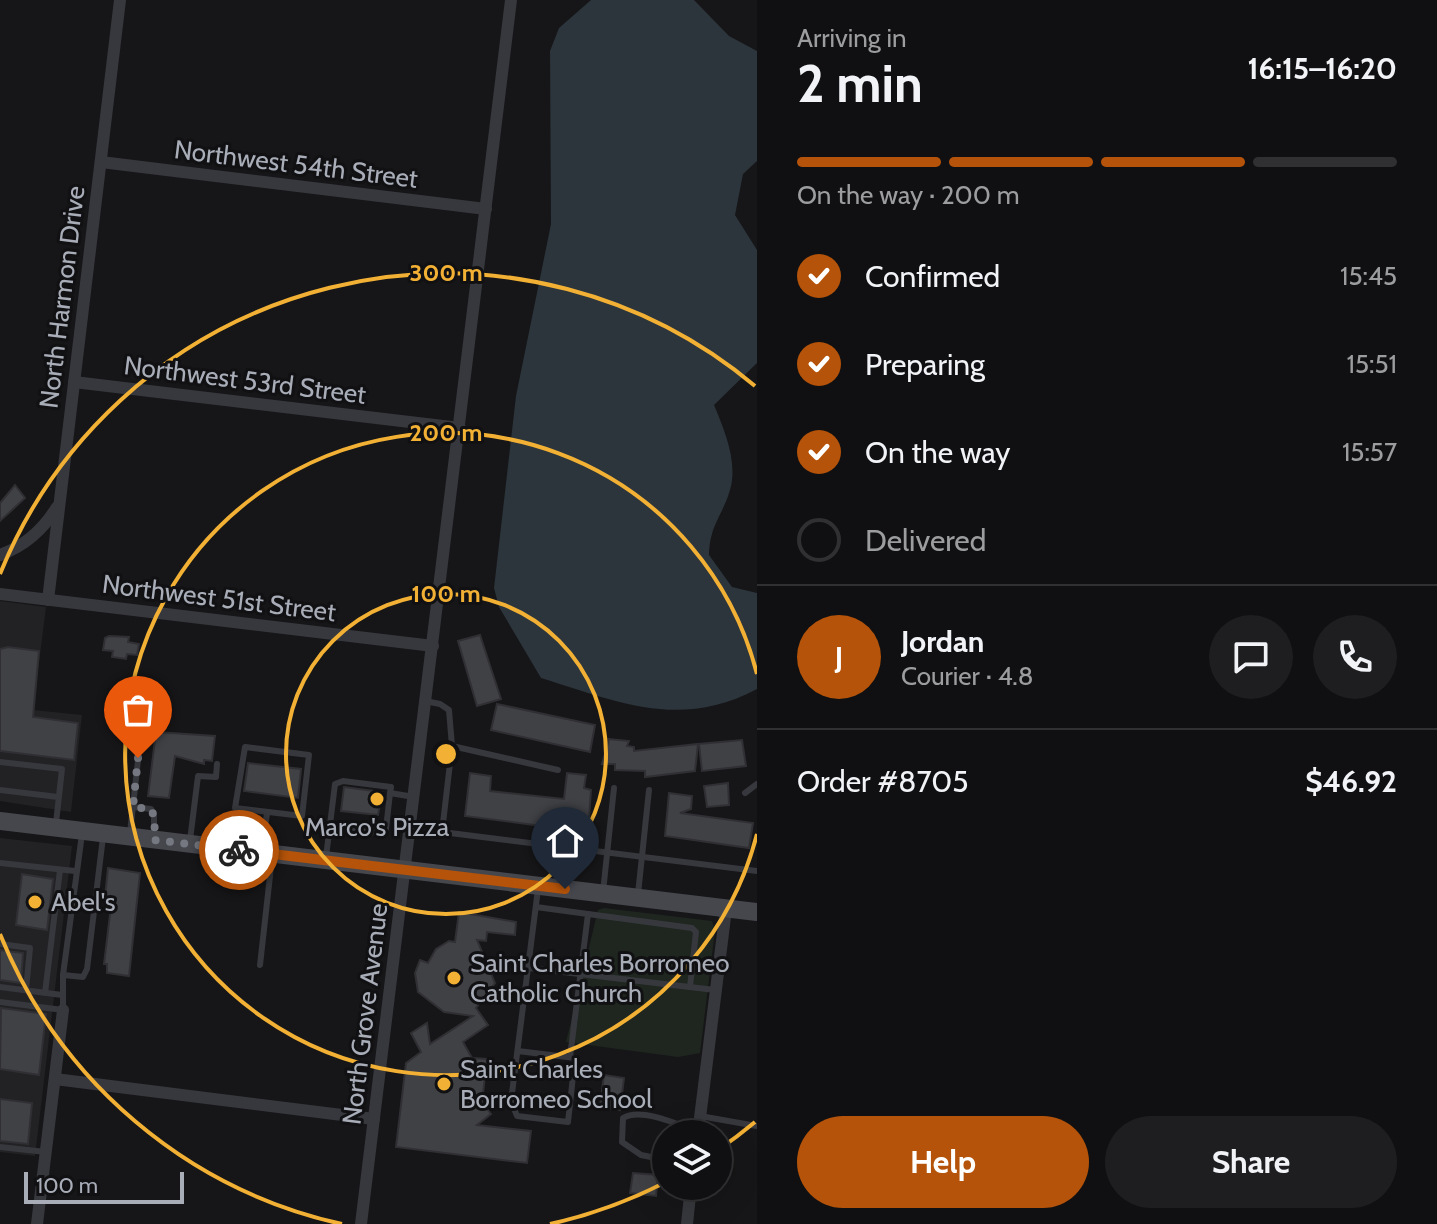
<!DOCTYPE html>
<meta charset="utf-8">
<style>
:root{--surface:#101012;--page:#1e1e20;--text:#f1f3f6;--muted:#9c9d9f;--line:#303032;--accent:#b45309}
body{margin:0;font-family:Cabin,sans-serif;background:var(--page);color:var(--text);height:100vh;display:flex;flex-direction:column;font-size:30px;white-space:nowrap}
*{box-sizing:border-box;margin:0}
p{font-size:26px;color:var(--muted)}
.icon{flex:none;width:44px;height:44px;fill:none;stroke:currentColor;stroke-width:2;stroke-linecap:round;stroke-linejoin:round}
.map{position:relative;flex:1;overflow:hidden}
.details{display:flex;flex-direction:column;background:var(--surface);width:680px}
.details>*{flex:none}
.buttons{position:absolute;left:652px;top:1120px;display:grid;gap:16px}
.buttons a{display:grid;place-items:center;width:80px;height:80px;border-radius:50%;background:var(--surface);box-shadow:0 8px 32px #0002,0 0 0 2px var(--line);font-size:40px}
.scale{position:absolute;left:24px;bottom:20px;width:160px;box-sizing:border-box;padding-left:8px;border:4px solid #a8adb8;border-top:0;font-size:22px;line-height:28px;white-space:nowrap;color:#a8adb8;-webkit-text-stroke:6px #111113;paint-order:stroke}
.pin{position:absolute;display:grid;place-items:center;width:68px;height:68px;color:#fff;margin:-82px -34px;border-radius:50% 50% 50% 0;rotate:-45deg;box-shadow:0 0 8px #0007}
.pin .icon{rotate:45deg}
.courier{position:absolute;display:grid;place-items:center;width:80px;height:80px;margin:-40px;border:6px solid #b45309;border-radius:50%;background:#fff;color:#222;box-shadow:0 2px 10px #0007}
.summary em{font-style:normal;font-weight:800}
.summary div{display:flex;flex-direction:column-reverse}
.summary{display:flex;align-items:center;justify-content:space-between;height:136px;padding:0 40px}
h1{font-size:52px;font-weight:800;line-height:60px}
.bar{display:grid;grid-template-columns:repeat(4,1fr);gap:12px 8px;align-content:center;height:96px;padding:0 40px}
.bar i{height:10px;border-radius:6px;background:var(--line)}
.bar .active{background:var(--accent)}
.bar p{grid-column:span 4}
.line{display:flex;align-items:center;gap:20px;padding:0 40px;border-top:2px solid var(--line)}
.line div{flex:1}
.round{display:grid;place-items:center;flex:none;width:84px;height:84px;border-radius:42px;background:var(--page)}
ol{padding:0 40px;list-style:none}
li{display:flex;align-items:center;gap:24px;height:88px}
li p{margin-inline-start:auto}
li .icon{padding:8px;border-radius:50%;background:var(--accent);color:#fff;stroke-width:4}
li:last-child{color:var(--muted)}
li i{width:44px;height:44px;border:4px solid var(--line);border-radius:50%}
.cta{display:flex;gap:16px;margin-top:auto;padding:16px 40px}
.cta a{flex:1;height:92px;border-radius:48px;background:var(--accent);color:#fff;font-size:32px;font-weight:800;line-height:92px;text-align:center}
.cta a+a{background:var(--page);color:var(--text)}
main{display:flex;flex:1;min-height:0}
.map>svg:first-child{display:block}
.built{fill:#222225}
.green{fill:#1e261f}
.water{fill:#2c353c}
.building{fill:#404145;stroke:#303034;stroke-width:2}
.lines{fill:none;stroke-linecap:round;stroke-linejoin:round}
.service{stroke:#37383d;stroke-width:6}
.minor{stroke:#37383d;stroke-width:12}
.secondary{stroke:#45474d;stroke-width:18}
.done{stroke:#757880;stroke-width:8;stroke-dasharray:0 14.4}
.route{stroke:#b45309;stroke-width:10}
.ring{fill:none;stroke:#f2b134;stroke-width:4}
.poi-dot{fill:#f2b134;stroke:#111113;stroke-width:3}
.labels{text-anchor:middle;stroke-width:6;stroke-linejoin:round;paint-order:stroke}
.street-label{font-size:26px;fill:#a8adb8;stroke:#111113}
.poi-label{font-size:26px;fill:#a8adb8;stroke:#111113;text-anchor:start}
.centre{fill:#f2b134;stroke:#111113;stroke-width:4}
.ring-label{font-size:24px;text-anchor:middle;font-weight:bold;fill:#f2b134;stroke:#111113;stroke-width:6;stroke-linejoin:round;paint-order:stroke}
</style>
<main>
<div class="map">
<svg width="757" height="1224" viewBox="0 0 757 1224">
<rect width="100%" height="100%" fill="#161618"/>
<g class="built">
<polygon points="0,601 46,607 33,710 82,715 71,812 0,801"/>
<polygon points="0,838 72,846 35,1156 0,1152"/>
</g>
<polygon class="green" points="604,908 712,921 715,930 700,1053 678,1057 566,1042 598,910"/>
<path class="water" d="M 591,0 L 694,0 L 729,36 L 757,51 L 757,161 L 743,174 L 735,215 L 757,250 L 757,363 L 714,405 C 725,431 738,463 730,490 C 722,517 710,524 709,555 L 732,587 L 757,593 L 757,689 C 680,730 618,702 541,678 L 499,607 L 494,588 L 516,396 L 551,224 L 550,51 L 559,28 Z"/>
<g class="building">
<polygon points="15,485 25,498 0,521 0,503"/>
<polygon points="480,635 501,699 477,706 458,641"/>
<polygon points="109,636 129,637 128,642 139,644 137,655 127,654 126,659 112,657 113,651 103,650 105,638"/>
<polygon points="8,647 39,651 33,717 78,723 74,760 0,751 0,649"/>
<polygon points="497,704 595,725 590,752 491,730"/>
<polygon points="156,732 215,736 212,761 204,760 204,764 175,756 169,798 148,796"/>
<polygon points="609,739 629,741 627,746 634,747 634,751 698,744 695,771 645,777 645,771 615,770 615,764 602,764"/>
<polygon points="742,740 746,766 702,771 699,744"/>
<polygon points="248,763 301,769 298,798 244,791"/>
<polygon points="470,773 491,776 490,791 564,799 567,773 586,775 584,788 591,790 588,832 465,816"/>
<polygon points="728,783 729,805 707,807 704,786"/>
<polygon points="344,787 382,792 378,815 341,811"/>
<polygon points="669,793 692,796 691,809 680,813 753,823 749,848 665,836"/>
<polygon points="108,868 140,873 129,976 107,973 107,964 104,964 112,898 105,897"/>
<polygon points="22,874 53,879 47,930 16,925"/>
<polygon points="459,912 516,922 515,935 487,932 486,941 477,940 495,983 476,1008 488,1025 463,1042 472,1058 487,1059 482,1102 491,1114 477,1125 531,1131 527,1163 396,1147 406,1063 421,1052 411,1033 427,1023 430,1044 473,1016 444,1012 418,992 415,973 420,960 428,963 436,949 449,941 455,942"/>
<polygon points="0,950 23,953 21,983 0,980"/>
<polygon points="1,1008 46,1014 39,1075 0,1069"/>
<polygon points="604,1075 624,1078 620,1110 600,1107"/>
<polygon points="0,1099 32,1103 28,1144 0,1141"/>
<polygon points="633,1173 658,1175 656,1196 630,1193"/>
</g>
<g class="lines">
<g class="service">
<polyline points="425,701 440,704 449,710 452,746 558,770"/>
<polyline points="452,746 442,832 757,871"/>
<polygon points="245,747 309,755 302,816 235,808"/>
<polyline points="0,762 62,769 56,823"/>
<polyline points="0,790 58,797"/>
<polyline points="745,793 757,784"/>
<polyline points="133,807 151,809 154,814 154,838"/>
<polyline points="330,828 380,833 386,829 390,793"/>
<polyline points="130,833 141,733"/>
<polyline points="190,840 198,776 216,777 217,764"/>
<polyline points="262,849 267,813"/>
<polyline points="326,857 335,784 343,781 391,787 390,793 414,797"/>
<polyline points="0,863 75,871"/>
<polyline points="603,892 614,788"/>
<polyline points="638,894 649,790"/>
<polyline points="536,907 588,914 570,1057"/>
<polyline points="588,914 692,928 696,932 690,987"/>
<polyline points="0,944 30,948 26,990"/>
<polyline points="260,965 272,858"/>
<polyline points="529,968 715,990"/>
<polyline points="63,975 83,977 87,969 103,837"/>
<polyline points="0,987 62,995"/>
<polyline points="45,993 60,870"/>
<polyline points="0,1002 63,1010 63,975 82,834"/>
<polyline points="518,1051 575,1058 568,1122 517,1116 511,1101 538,889"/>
<polyline points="700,1116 757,1126"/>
<polyline points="0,1147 46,1152"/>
<path d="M 666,1160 L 641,1155 L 622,1142 L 623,1118 C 642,1107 679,1125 698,1132"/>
</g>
<g class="minor">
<polyline points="101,162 486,209"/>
<polyline points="74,382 460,428"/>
<path d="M 0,555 C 25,546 43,530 57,507"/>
<polyline points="0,594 433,646"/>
<polyline points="48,600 120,0"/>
<polyline points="55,1079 374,1119"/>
<polyline points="698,1134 726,909"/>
<polyline points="37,1224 63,1010"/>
<polyline points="361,1224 511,0"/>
<polyline points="687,1224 691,1186"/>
</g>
<polyline class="secondary" points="0,821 757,912"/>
</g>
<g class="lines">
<polyline class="done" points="138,758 133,807 151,809 155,819 154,840 239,850"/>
<polyline class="route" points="239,850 565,889"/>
</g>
<g class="ring">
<circle cx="446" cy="754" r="160"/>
<path d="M757 834A321 321 0 1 1 757 674"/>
<path d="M755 1122A481 481 0 0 1 718 1150M664 1183A481 481 0 0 1 550 1224M342 1224A481 481 0 0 1 0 934M0 574A481 481 0 0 1 755 386"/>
</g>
<g class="poi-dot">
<circle cx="377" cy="799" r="8"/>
<circle cx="35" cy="902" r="8"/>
<circle cx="454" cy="978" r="8"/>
<circle cx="444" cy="1084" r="8"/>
</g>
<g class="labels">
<g class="street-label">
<text transform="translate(296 164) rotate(7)" y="9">Northwest 54th Street</text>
<text transform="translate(62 297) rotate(-83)" y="9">North Harmon Drive</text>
<text transform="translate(245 380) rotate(7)" y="9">Northwest 53rd Street</text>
<text transform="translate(219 598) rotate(7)" y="9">Northwest 51st Street</text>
<text transform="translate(365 1014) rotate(-83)" y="9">North Grove Avenue</text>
</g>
<g class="poi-label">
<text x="377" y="836" text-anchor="middle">Marco's Pizza</text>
<text x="51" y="911">Abel's</text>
<text x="470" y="972">Saint Charles Borromeo<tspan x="470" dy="30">Catholic Church</tspan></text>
<text x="460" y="1078">Saint Charles<tspan x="460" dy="30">Borromeo School</tspan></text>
</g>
</g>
<circle cx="446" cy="754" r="12" class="centre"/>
<g class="ring-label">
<text x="446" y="281">300 m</text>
<text x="446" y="441">200 m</text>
<text x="446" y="602">100 m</text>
</g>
</svg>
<div class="buttons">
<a><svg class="icon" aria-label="layers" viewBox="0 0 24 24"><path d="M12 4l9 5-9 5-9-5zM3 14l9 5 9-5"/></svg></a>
</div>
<div class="scale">100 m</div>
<div class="pin" style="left:138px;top:758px;background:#ea580c"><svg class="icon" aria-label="bag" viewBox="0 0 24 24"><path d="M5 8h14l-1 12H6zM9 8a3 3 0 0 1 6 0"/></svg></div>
<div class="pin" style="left:565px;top:889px;background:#1f2937"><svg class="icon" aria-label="home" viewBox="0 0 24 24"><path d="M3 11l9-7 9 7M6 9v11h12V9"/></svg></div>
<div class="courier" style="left:239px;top:850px"><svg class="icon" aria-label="bike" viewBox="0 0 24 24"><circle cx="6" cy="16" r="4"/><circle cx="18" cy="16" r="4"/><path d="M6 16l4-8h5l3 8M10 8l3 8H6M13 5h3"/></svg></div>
</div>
<section class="details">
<div class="summary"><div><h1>2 min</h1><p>Arriving in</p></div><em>16:15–16:20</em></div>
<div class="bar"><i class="active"></i><i class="active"></i><i class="active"></i><i></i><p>On the way · 200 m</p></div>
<ol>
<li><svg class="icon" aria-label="check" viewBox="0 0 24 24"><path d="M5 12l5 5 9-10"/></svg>Confirmed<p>15:45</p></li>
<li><svg class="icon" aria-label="check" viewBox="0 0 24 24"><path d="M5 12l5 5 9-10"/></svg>Preparing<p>15:51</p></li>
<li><svg class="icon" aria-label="check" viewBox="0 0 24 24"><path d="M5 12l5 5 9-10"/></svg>On the way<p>15:57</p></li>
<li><i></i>Delivered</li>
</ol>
<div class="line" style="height:144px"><b class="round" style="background:var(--accent);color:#fff">J</b><div><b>Jordan</b><p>Courier · 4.8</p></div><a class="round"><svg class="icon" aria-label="chat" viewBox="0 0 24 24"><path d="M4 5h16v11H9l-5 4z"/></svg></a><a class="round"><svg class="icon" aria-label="phone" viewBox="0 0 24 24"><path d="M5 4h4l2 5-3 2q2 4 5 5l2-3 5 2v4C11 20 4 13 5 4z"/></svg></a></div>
<div class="line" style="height:104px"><div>Order #8705</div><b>$46.92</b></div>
<div class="cta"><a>Help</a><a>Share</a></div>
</section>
</main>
